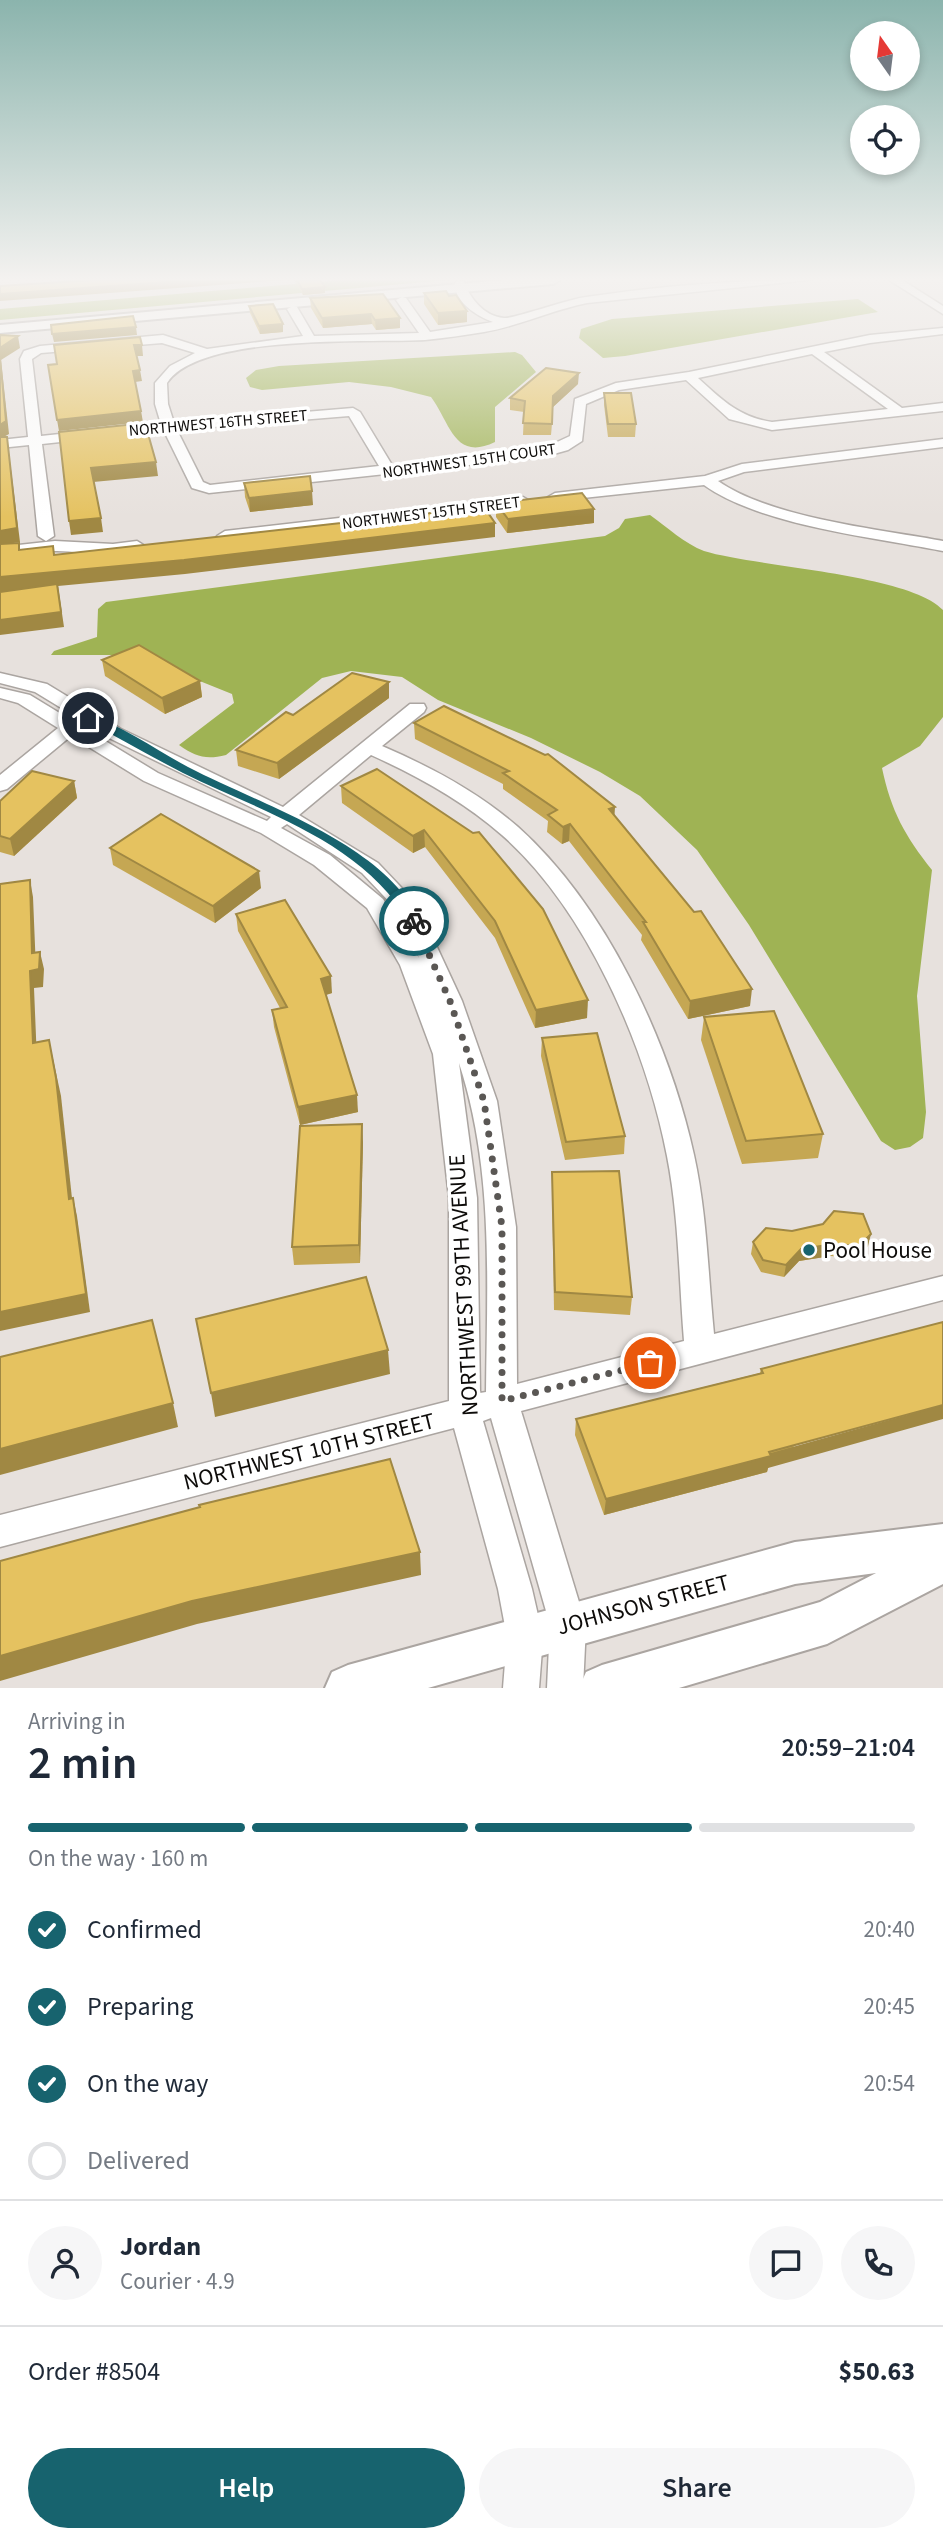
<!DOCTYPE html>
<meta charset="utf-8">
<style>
:root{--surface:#fff;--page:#f6f6f7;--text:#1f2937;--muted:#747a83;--line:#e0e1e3;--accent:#17636e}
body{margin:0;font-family:"Source Sans 3",sans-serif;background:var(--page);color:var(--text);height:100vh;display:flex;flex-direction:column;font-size:26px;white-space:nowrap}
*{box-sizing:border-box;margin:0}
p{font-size:23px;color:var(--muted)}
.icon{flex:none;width:38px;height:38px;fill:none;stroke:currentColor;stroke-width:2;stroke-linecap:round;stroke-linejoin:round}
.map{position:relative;height:1688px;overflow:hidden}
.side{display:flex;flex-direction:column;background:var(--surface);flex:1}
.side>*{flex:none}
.needle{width:46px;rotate:346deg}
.buttons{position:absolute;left:850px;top:21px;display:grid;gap:14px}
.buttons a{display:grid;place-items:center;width:70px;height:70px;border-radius:50%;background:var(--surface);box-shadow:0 4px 10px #0003;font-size:35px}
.pin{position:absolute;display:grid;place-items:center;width:60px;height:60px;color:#fff;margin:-30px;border:4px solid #fff;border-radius:50%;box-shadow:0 2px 7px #0007}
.courier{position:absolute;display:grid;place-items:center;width:70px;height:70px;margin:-35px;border:5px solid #17636e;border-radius:50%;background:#fff;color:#222;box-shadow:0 2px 9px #0007}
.summary em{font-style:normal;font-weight:600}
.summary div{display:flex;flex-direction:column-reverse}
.summary{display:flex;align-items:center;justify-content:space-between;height:119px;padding:0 28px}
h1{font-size:46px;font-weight:600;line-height:52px}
.bar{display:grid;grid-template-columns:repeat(4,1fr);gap:10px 7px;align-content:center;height:84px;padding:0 28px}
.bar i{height:9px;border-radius:5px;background:var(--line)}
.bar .selected{background:var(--accent)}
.bar p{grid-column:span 4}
.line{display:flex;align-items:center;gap:18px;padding:0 28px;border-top:2px solid var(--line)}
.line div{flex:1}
.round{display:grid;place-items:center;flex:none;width:74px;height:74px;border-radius:37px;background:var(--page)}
ol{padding:0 28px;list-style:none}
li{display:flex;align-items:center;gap:21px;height:77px}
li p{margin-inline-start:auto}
li .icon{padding:7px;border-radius:50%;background:var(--accent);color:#fff;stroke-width:4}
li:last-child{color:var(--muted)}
li i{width:38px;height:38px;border:4px solid var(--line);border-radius:50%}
.action{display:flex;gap:14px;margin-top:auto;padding:14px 28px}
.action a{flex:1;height:80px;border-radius:42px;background:var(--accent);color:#fff;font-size:28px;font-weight:600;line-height:80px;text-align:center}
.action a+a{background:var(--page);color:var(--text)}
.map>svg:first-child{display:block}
.water{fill:#9fb354}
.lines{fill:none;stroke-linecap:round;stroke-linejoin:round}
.minor-casing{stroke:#aba5a1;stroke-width:3}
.tertiary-casing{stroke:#aba5a1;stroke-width:4}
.minor{fill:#fff;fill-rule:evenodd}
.tertiary{fill:#fff;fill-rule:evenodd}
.wall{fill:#c5a753}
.shaded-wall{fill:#a08843}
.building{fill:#e5c260;stroke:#a08843;stroke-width:2}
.route{fill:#17636e}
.done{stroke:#5a5754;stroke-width:7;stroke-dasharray:0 12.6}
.poi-dot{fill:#17636e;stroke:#fff;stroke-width:2.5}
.labels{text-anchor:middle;stroke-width:7;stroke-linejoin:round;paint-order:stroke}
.far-street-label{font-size:16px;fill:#0e0c0a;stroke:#fff}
.near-poi-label{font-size:23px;fill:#0e0c0a;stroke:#fff;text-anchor:start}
.near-street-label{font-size:23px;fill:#0e0c0a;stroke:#fff}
</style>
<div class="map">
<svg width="943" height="1688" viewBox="0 0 943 1688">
<rect width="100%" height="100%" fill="#e7e1dd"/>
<g class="water">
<polygon points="342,280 448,280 0,320 0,309"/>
<polygon points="858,299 878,312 625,356 603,358 579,338 581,329 612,319"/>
<path d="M 515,352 L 522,355 L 536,372 L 495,407 L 495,442 C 454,462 450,422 431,397 L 391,387 L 349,382 L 262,390 L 250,387 L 246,378 L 256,370 L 279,366 Z"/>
<path d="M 650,515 C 667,527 685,544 704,551 C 756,567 910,574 943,610 L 943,717 L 920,746 L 882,768 C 891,811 905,836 932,870 L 917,996 L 926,1112 L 923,1138 L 910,1147 L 895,1150 L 881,1141 L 749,925 L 697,850 L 640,796 L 600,772 L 531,738 L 438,700 L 402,677 L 351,671 L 322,678 L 226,755 C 206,760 196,757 179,745 L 234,703 L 232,694 L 135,655 L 51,655 L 54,651 L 97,637 L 98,609 L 106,602 L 605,536 L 619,528 L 625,519 Z"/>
</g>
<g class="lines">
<defs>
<g id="minor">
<path d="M 458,280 L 464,281 C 469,297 483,316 504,318 C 514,319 568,299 586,297 C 659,286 736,280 809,280 L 587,303 C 552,310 519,326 484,332 C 465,335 445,338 425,340 C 369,343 200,333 167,383 L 168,404 L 174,423 L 353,408 L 360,412 L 392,465 L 542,449 L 570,436 L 575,399 L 616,383 L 689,372 L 870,335 L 943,328 L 943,334 L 870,343 L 824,352 L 902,408 L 943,403 L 943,411 L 772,430 L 729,419 L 686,380 L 619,390 L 586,404 L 582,441 L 568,450 L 543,457 L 209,493 L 192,488 L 164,431 L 120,435 L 113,431 L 120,427 L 161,424 L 155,404 L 155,383 L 170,366 L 195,353 L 162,343 L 41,353 L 32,359 L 41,436 L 88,431 L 95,435 L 88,439 L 42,444 L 54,536 L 46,541 L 38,536 L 29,445 L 0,448 L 0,440 L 28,437 L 20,359 L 24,351 L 40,346 L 163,335 L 207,349 L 303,336 L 287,309 L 293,306 L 297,307 L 314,336 L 419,333 L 396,300 L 402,297 L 406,298 L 430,332 L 493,322 C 477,316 454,302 455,283 ZM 812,354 L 888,409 L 772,422 C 739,417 722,400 698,378 ZM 349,416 L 379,466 L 210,485 L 203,482 L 177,430 Z"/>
<polygon points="889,280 902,280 943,306 943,314"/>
<path d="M 943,439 L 943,447 L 744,472 L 718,481 C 771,518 878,529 943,541 L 943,551 C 873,537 762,526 704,485 L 555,501 L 548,497 L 555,493 L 705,476 L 742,464 Z"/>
<polygon points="523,497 530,501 528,504 225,541 217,536 225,531"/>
<path d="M 55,541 L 113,544 L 137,541 L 145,546 C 129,561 76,550 54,551 C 36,551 18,555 0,557 L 0,547 Z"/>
<path d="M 0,673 L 47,684 L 121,729 L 283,807 L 410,704 L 424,704 L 426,708 L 424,712 L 382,746 C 431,767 478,792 518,827 C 606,906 669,1041 694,1155 C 707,1214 708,1274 714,1334 L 943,1276 L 943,1300 L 521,1411 L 586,1625 L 583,1688 L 547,1688 L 550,1625 L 491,1418 L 483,1421 L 532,1589 L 543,1637 L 539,1688 L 503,1688 L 507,1637 L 498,1589 L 454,1428 L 0,1547 L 0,1515 L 449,1401 L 449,1198 L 433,1054 L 400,965 L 367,908 L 314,865 L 261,833 L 144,781 L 71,736 L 7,789 L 0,791 L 0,775 L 58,728 L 18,703 L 0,698 L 0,688 L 30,695 L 71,720 L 76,717 L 35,692 L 0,683 ZM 88,725 L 107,737 L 271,817 L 267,821 L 158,773 L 84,728 ZM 371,755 C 418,776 463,801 502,835 C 587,910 646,1047 667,1156 C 679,1217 679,1280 684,1341 L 517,1384 L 516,1227 L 497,1101 L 462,1001 L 417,904 L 378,863 L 299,815 ZM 287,824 L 362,873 L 399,912 L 419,958 L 383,899 L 330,855 L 281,828 ZM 459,1063 C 494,1169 487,1282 486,1392 L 480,1393 L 477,1198 Z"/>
</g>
<g id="tertiary">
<polygon points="505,280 560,280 553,284 0,333 0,325"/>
<polygon points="943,1524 943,1584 827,1644 679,1688 579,1688 586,1672 602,1665 820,1602 876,1573 795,1584 428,1688 325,1688 332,1672 348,1665 795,1542"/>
</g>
</defs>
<use href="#minor" class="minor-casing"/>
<use href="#tertiary" class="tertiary-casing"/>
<use href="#minor" class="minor"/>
<use href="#tertiary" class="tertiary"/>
</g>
<g class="wall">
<polygon points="294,280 320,280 325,287 325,293 303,295"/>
<polygon points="424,293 449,296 467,311 467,322 438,325 424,304"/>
<polygon points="310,298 400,318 400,328 376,330 372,324 323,328 311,308"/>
<polygon points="249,306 283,332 260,334 250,313"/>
<polygon points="578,384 553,407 551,435 523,435 524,412 510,410 510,398"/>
<polygon points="604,393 636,424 635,437 608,437 604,405"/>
<polygon points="244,483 313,505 250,512 245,497"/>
<polygon points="496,503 594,523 507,533 496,517"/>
<polygon points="102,660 200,681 202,697 165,714 105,676"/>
<polygon points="389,682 389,698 279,779 238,766 236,750 293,715"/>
<polygon points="414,723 614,815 750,1006 688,1019 641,940 642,935 569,841 562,844 547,832 548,821 503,789 503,784 415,739"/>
<polygon points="377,769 587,1018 535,1028 495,938 425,847 413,853 342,803 341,786"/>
<polygon points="74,781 77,798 14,856 0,852 0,801"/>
<polygon points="110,848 261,888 215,923 113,865"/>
<polygon points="236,914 332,993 326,995 358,1112 300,1125 274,1027 272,1010 280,1008 238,931"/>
<polygon points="704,1017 823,1134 818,1158 742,1164 701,1040"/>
<polygon points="542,1038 625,1136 624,1154 565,1160 541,1056"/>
<polygon points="363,1142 360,1263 294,1265 292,1247"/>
<polygon points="552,1172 632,1297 630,1315 554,1310 552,1191"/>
<polygon points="766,1228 868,1246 856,1258 831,1256 799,1261 784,1277 761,1272 751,1254 753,1242"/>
<polygon points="943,1322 768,1468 767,1472 604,1515 575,1435 576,1419 760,1373 761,1369"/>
</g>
<g class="shaded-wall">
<polygon points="194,280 285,280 0,301 0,294"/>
<polygon points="325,287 325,293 303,295 302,289"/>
<polygon points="467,311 467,322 438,325 438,313"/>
<polygon points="371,314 372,324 323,328 322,318"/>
<polygon points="400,318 400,328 376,330 375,320"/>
<polygon points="283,324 283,332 260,334 259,326"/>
<polygon points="136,327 137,335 54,342 52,334"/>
<polygon points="18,336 20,348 1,360 9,434 0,439 0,348"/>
<polygon points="134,345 142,345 143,356 135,356"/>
<polygon points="140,370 142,381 135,382 133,371"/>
<polygon points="579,373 578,384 553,407 551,435 553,396"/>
<polygon points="141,411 143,422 59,431 57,420"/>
<polygon points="7,437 20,542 0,545 0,531"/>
<polygon points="156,462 158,476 93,482 91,468"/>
<polygon points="312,491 313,505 250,512 249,498"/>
<polygon points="594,509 594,523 507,533 508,519"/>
<polygon points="101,518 103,532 71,535 69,521"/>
<polygon points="495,523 495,537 185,574 58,586 64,627 0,635 0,577"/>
<polygon points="200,681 202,697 165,714 162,698"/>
<polygon points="389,682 389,698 279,779 277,763"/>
<polygon points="74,781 77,798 14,856 10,839"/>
<polygon points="615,807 614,824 609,809"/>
<polygon points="570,824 569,841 562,844 563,827"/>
<polygon points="424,830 425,847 413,853 413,836"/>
<polygon points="259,871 261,888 215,923 213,906"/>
<polygon points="30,880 33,897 36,970 40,952 44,969 43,987 34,988 37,1061 33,1043 30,971 32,953"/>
<polygon points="331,976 332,993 322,996 321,979"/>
<polygon points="752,989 750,1006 688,1019 690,1001"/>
<polygon points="588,1000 587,1018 535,1028 536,1010"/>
<polygon points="49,1040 61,1096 74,1217 69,1199"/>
<polygon points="357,1095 358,1112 300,1125 298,1107"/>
<polygon points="362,1124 363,1142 360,1263 359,1245"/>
<polygon points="73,1198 77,1216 90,1312 0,1331 0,1312"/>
<polygon points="871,1234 868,1246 856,1258 859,1246"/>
<polygon points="834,1244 831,1256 799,1261 784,1277 786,1265 801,1249"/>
<polygon points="388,1350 390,1374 215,1417 211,1393"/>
<polygon points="173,1403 178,1427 0,1475 0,1449"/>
<polygon points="943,1405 943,1419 768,1468 767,1472 604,1515 606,1499"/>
<polygon points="420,1552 421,1575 197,1624 0,1681 0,1656 192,1601"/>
</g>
<g class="building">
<polygon points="93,280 194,280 0,294 0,286"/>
<polygon points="297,280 320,280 325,287 302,289"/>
<polygon points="446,291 449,296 456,295 467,311 438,313 424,293"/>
<polygon points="383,294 400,318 375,320 371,314 322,318 310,298"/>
<polygon points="273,304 283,324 259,326 249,306"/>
<polygon points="133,316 136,327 52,334 51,325"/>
<polygon points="0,335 18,336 0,348"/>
<polygon points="140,337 142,345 134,345 140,370 133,371 141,411 57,420 48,365 57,364 54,345"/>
<polygon points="0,358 6,421 0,425"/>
<polygon points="546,368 579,373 553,396 552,424 523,423 525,401 510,398"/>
<polygon points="604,393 631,393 636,424 608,424"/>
<polygon points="145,423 156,462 91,468 101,518 69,521 59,432"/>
<polygon points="0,437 7,437 17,528 0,531"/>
<polygon points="310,476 312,491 249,498 244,483"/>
<polygon points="582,493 594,509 508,519 496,503"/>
<polygon points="484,507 495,523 184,560 0,577 0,544 19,543 19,550 53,546 54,555"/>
<polygon points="57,584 61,612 0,620 0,592"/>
<polygon points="139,645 200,681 162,698 102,660"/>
<polygon points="352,673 389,682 277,763 236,750 286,712 293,715"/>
<polygon points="444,706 545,755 548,754 615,807 609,809 694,912 701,911 752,989 690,1001 643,922 646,922 570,824 563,827 548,815 557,810 503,773 509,771 414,723"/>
<polygon points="377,769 473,833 479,832 543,909 588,1000 536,1010 495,921 424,830 413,836 341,786"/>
<polygon points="32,771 74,781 10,839 0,836 0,801"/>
<polygon points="161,814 259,871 213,906 110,848"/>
<polygon points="30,880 32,953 40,952 39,969 30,971 33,1043 49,1040 56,1078 69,1199 73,1198 86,1294 0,1312 0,884"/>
<polygon points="285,900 331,976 321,979 357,1095 298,1107 272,1010 287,1007 236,914"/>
<polygon points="774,1011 823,1134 746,1141 704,1017"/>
<polygon points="597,1033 625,1136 566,1142 542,1038"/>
<polygon points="362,1124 359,1245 292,1247 300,1126"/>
<polygon points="619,1171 632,1297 555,1292 552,1172"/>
<polygon points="834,1211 863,1214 871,1234 859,1246 834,1244 801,1249 786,1265 763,1260 753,1242 766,1228 792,1231 823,1224"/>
<polygon points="366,1277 388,1350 211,1393 196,1319"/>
<polygon points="152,1320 173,1403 0,1449 0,1357"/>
<polygon points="943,1322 943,1405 769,1452 771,1456 606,1499 576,1419 763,1373 761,1369"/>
<polygon points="390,1459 420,1552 192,1601 0,1656 0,1561 200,1507 199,1505"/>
</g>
<linearGradient id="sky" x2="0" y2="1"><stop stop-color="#8bb4ad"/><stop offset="0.54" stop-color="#f4f2f0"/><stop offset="1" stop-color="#f4f2f0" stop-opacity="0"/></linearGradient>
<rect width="943" height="517" fill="url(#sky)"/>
<path class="route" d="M 88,714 C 123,726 156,750 188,767 C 258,804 385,843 420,921 L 409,923 C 364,842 262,812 183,773 C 150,756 117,737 85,720 Z"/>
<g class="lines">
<polyline class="done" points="414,921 450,1001 484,1101 502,1227 502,1401 650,1363"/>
</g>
<circle class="poi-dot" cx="809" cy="1250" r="7"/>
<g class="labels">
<g class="far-street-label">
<text transform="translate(218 422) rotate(-5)" y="6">NORTHWEST 16TH STREET</text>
<text transform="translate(469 460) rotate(-8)" y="6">NORTHWEST 15TH COURT</text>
<text transform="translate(431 512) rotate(-7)" y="6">NORTHWEST 15TH STREET</text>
</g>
<g class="near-poi-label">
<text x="823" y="1258">Pool House</text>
</g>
<g class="near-street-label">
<text transform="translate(463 1285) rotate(-93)" y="8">NORTHWEST 99TH AVENUE</text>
<text transform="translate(309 1451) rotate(-14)" y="8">NORTHWEST 10TH STREET</text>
<text transform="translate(643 1604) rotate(-15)" y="8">JOHNSON STREET</text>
</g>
</g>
</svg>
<div class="buttons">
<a><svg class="needle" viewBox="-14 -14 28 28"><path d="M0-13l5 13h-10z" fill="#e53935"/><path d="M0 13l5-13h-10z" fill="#747a83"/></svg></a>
<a><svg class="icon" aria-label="locate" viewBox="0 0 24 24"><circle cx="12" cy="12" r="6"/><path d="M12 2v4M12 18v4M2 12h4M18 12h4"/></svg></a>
</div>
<div class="pin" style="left:650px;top:1363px;background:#ea580c"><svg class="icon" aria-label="bag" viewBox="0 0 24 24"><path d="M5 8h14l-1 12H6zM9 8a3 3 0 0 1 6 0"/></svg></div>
<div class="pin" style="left:88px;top:718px;background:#1f2937"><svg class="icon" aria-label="home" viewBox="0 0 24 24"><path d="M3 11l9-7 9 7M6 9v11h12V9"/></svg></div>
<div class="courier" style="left:414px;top:921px"><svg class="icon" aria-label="bike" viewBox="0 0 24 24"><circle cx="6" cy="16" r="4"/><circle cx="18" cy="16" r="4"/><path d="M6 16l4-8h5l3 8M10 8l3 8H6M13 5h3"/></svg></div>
</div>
<section class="side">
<div class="summary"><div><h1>2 min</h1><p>Arriving in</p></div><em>20:59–21:04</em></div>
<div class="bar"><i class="selected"></i><i class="selected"></i><i class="selected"></i><i></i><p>On the way · 160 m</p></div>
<ol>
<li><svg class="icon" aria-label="check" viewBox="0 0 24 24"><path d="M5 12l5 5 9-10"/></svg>Confirmed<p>20:40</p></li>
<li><svg class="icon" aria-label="check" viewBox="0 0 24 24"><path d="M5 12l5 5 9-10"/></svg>Preparing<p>20:45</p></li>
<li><svg class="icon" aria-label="check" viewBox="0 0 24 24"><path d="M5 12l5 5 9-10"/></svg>On the way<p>20:54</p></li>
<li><i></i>Delivered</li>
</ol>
<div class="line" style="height:126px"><a class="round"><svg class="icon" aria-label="person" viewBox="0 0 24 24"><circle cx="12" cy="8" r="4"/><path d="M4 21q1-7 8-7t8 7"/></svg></a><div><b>Jordan</b><p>Courier · 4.9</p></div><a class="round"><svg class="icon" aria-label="chat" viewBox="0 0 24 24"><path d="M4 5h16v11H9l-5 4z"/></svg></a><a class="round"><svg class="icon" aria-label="phone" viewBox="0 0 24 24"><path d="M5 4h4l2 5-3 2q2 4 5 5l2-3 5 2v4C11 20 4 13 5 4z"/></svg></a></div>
<div class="line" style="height:91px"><div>Order #8504</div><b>$50.63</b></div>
<div class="action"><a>Help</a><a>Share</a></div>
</section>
